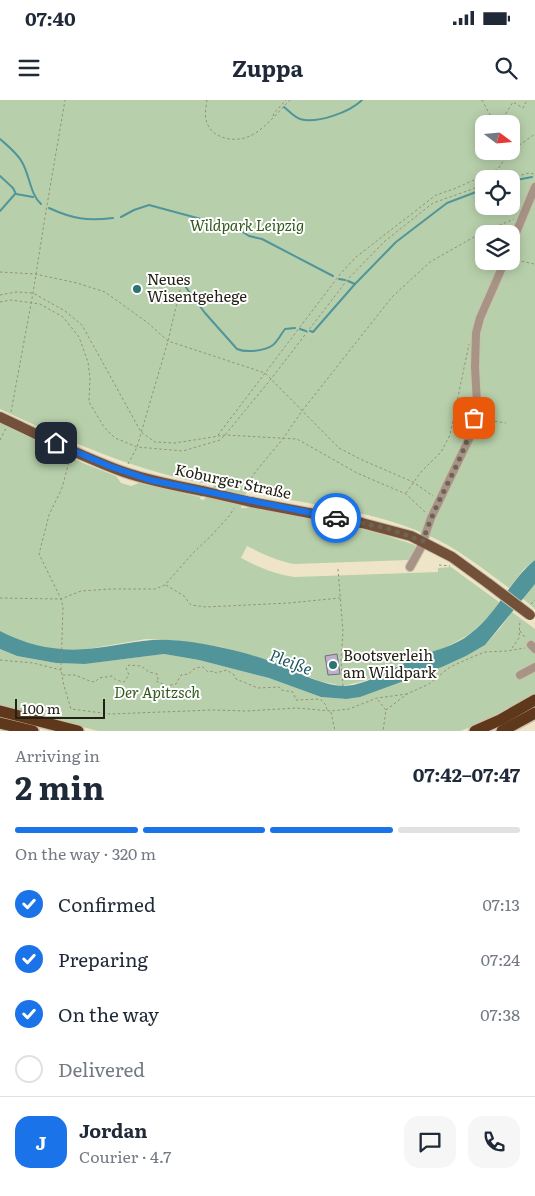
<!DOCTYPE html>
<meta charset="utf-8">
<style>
:root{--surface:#fff;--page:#f6f6f7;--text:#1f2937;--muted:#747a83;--line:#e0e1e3;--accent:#1a73e8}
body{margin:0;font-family:Literata,serif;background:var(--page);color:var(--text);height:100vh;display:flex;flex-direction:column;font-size:19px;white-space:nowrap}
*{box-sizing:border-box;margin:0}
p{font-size:16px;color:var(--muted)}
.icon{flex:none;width:28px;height:28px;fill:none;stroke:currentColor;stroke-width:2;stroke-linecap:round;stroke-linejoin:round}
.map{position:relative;height:631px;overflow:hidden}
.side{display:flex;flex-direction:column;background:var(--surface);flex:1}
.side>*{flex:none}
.needle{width:32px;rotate:106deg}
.tools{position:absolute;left:475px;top:15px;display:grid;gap:10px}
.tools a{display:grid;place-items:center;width:45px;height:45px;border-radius:10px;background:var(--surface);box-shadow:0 2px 12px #0003;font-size:25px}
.scale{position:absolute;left:15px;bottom:12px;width:90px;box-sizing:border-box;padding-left:5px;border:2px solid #232015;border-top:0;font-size:14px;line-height:18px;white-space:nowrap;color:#232015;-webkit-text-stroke:4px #fff;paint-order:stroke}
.pin{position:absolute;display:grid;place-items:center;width:42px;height:42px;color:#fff;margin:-21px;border-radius:10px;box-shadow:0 2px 8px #0006}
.courier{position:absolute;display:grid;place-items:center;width:50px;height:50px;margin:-25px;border:4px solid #1a73e8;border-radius:50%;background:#fff;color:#222;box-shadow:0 1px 6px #0007}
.headline em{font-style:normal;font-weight:700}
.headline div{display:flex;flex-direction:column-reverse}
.headline{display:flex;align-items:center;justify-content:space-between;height:85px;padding:0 15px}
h1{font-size:32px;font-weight:700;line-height:38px}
.bar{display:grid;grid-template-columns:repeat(4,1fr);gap:8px 5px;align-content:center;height:60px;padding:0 15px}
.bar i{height:6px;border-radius:4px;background:var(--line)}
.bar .current{background:var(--accent)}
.bar p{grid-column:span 4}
.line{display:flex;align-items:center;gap:12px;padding:0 15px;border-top:1px solid var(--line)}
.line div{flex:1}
.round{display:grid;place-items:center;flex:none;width:52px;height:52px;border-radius:15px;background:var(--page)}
ol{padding:0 15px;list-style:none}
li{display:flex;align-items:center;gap:15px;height:55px}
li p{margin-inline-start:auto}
li .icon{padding:5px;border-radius:50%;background:var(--accent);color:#fff;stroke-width:4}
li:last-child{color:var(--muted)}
li i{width:28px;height:28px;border:2px solid var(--line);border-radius:50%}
.status{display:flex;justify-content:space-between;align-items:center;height:35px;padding:0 25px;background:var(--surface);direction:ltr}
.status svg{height:14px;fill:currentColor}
header{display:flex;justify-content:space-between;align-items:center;height:65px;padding:0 15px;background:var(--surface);font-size:22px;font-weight:700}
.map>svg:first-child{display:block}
.green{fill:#b7d0ab;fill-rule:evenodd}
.water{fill:#51959a}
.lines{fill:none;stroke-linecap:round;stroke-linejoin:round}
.stream{stroke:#51959a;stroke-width:2}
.building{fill:#bcb0cb;stroke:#756a82}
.minor-casing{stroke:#c9c2a9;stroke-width:10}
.major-casing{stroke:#c9c2a9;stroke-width:12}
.highway-casing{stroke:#c9c2a9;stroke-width:14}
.path{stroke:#958f7a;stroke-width:1;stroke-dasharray:2.5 2.5;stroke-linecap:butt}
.minor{stroke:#a89486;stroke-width:8}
.major{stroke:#735039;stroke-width:10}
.highway{stroke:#5f381c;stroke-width:11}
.major-bridge-casing{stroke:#c9c2a9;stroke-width:12;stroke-linecap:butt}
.major-bridge{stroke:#735039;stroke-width:10}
.done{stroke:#6a6554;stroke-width:5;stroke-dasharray:0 9}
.route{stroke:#1a73e8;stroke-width:6}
.poi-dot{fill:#2b7470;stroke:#fff;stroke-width:2}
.labels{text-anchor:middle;stroke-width:4;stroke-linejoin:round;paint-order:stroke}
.park-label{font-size:15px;font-style:italic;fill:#31571a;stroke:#fff}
.poi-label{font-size:15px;fill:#232015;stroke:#fff;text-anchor:start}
.street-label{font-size:15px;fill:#232015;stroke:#fff}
.water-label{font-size:16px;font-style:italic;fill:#1a555a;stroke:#fff}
</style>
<div class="status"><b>07:40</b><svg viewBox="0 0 49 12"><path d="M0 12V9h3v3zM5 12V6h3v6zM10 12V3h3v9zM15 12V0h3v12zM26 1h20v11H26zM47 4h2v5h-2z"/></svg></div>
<header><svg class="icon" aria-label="menu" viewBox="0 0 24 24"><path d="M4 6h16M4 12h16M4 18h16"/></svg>Zuppa<svg class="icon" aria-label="search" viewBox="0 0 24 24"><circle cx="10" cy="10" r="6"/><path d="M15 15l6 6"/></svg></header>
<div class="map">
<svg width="535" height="631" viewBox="0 0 535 631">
<rect width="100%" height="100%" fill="#eee5c9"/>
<g class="green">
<path d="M 0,0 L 535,0 L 535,460 L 524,469 L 509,488 C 482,468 456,447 425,434 C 373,411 313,405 258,394 L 248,387 L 241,408 L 247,408 L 248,406 L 375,432 L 415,445 L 416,449 L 409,460 L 294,464 C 277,461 263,454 247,446 L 241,458 C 258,467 274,474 294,477 L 438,472 L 438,468 L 451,467 L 499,502 L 491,515 L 470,534 L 443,549 L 421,556 L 364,581 L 343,586 L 319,581 L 268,560 L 221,547 L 171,540 L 146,539 L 88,549 L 52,549 L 19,541 L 0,531 L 0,323 L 83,363 L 116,376 L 121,383 L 131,386 L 139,383 L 200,397 L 200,399 L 204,400 L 214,385 C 139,373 68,341 0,309 ZM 484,24 L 511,24 L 511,51 L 484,51 ZM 484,79 L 511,79 L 511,106 L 484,106 ZM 484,134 L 511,134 L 511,161 L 484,161 Z"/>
<polygon points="535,484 535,509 522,498"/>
<path d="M 512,512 L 535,529 L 535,594 C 511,608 487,622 460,631 L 98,631 L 0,605 L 0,549 L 17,556 L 56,563 L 85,564 L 164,554 L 199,560 L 269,578 L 321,597 L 346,599 L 442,567 L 466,556 L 485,545 L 501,527 Z"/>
</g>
<path class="water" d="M 535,460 L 535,484 L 485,545 L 466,556 L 442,567 L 360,597 L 346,599 L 321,597 L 269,578 L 199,560 L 164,554 L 85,564 L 56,563 L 17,556 L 0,549 L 0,531 C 29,546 54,551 87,549 C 115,547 142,538 170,540 C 203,542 238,550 270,561 C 292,569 321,586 345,586 C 367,585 395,567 415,558 C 434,550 454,547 470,534 C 497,514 509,481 535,460 Z"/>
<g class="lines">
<g class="stream">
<path d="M 284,7 C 289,11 294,17 300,19 C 317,24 350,12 362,0"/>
<path d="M 0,39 C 8,46 17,53 22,62 C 30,76 30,94 41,104"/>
<polyline points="0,76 13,88 16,94 33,97"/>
<polyline points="511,81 532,77"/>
<path d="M 49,108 C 73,119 87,121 113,118"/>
<polyline points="0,111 15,94"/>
<polyline points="121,117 134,110 149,105 238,129 249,136 262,139 333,176"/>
<polyline points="339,179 345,180"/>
<polyline points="348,181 355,184"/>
<path d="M 185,186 L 205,213 L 237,249 C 246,253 265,251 273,245 C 278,241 281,234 285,229 L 295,228"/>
<polyline points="300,229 306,231"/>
<polyline points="310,231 313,232 355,184 396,142 447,103 484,89"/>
</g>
</g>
<polygon class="building" points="337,554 340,574 328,575 325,556"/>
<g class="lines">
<defs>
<g id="minor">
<polyline points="511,145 535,87"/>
<polyline points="410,467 421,447 431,418 470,337 477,304 475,267 476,233 480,218 505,161"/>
<polyline points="531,545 535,549"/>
<polyline points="520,575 535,567"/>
</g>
<g id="major">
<path d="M 0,317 C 41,336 82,357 124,372 C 150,381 177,386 203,391"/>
<polyline points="251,402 362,423 411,436 452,457 489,484"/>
</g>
<g id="highway">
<polyline points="0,611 78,631"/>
<polyline points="0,623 33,631"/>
<polyline points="475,631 500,620 535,600"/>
<polyline points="502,631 535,613"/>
</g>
</defs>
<use href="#minor" class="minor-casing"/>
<use href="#major" class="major-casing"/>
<use href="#highway" class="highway-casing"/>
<g class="path">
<path d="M 207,0 C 206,7 204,16 207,23 C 213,39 235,43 250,36 C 265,29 278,12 290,0"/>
<polyline points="482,0 495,24"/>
<polyline points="273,16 274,13 286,0"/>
<polyline points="503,18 513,2 523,8 527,0"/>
<polyline points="511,36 513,36"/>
<polyline points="511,51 535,34"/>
<polyline points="507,79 529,73 534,74"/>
<polyline points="512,159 534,164"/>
<polyline points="0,172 35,174 77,183 105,192 148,223 168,241 265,273 339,348 360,359 413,382 433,396"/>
<polyline points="0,195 16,192 33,193 65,211 82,225 141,332 155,342 175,343 225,335 297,339 357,373 406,394 426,413"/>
<polyline points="0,202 11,200 40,204 63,217 79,237 88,262 90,278 89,302 104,327 115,338 137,347 183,351 220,340 225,335 271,279 348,179 385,141 433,103 484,85"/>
<polyline points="11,312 33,193 46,111 65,0"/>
<polyline points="480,319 506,323"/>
<polyline points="218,335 341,173 356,157 436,95 454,89 498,69 510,51"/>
<polyline points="0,340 6,328"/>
<polyline points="70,358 62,388 49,415 39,454 61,499 63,507 61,570 64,586 71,609 110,614 213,610 247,611 296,608 331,611 349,609 377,598 407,594"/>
<polyline points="128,364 137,347 168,241 184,173"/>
<polyline points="243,391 256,371 282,340 302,311 392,197 430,162 481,133 514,119"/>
<polyline points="406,393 421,372 441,352 450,335 469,244"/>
<polyline points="439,465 450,466"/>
<polyline points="338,469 343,532 341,560 343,586"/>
<polyline points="166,485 184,496 191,505 206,507 289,503 340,498"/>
<polyline points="0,498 61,499 81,491 111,489 155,489 165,485 192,454 212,435 230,415 234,408"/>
<polyline points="531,504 535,500"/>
<polyline points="520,531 526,539"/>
<polyline points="512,548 519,538 520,520"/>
<polyline points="0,560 33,563 61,570"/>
<path d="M 63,575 L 75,575 L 90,581 L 95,582 L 99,578 L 112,576 L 116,580 L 124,582 L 129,575 L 126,568 L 129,565 L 141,566 L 149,572 L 157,574 L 158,579 L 156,581 L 167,586 L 176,584 L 181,575 L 189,574 C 192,569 197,567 203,567 L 208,572 L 214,571 L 216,573 L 227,570 L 234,575 L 236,579 L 258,588 L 279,587 L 281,590 L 293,592 L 296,600 L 320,599 L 326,605 L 327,610"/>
<polyline points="378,600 386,610 383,631"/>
<polyline points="386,610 407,594 429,584 450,567 470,558 485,552 507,551 525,548"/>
<polyline points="331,612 335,631"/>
</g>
<use href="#minor" class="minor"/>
<use href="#major" class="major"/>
<use href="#highway" class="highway"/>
<defs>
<g id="major-bridge">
<polyline points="203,391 251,402"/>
<polyline points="489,484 530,515"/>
</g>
</defs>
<use href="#major-bridge" class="major-bridge-casing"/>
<use href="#major-bridge" class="major-bridge"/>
</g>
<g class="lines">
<path class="done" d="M 336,418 L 386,428 L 423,441 C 436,398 464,361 474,318"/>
<polyline class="route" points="56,343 109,366 150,380 336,418"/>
</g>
<g class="poi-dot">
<circle cx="137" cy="189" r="5"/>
<circle cx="333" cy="565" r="5"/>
</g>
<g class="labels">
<g class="park-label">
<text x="247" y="131">Wildpark Leipzig</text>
<text x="157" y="598">Der Apitzsch</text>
</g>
<g class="poi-label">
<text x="147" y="185">Neues<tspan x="147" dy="17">Wisentgehege</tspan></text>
<text x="343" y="561">Bootsverleih<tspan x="343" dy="17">am Wildpark</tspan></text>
</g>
<g class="street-label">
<text transform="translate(233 382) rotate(12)" y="5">Koburger Straße</text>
</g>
<g class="water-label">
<text transform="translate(291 562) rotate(21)" y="6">Pleiße</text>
</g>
</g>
</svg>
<div class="tools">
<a><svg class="needle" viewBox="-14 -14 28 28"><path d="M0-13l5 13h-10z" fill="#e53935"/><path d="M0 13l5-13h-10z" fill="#747a83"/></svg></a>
<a><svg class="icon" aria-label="locate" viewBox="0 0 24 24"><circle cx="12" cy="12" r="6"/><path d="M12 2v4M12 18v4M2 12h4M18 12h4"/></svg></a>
<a><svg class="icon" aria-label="layers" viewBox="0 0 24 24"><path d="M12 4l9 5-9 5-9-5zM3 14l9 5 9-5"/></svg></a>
</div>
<div class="scale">100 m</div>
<div class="pin" style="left:474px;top:318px;background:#ea580c"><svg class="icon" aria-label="bag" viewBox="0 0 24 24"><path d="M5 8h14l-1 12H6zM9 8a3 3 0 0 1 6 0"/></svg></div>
<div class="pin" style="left:56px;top:343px;background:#1f2937"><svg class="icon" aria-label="home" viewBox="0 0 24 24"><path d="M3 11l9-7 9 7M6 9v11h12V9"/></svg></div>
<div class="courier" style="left:336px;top:418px"><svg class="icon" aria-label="car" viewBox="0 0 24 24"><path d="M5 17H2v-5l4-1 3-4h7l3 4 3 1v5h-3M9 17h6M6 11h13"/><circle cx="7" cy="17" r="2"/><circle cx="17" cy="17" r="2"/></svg></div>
</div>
<section class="side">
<div class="headline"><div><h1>2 min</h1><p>Arriving in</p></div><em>07:42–07:47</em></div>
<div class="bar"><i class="current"></i><i class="current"></i><i class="current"></i><i></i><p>On the way · 320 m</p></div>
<ol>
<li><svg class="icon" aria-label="check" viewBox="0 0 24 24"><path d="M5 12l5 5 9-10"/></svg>Confirmed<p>07:13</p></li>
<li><svg class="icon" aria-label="check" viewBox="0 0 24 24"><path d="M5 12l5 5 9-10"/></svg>Preparing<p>07:24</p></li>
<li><svg class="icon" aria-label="check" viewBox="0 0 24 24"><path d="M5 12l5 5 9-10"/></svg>On the way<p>07:38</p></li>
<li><i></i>Delivered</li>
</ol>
<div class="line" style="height:90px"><b class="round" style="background:var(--accent);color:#fff">J</b><div><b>Jordan</b><p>Courier · 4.7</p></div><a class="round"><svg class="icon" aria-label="chat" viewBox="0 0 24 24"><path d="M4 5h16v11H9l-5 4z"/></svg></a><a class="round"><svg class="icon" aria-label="phone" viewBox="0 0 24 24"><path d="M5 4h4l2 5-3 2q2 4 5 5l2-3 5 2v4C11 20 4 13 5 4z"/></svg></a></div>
</section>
